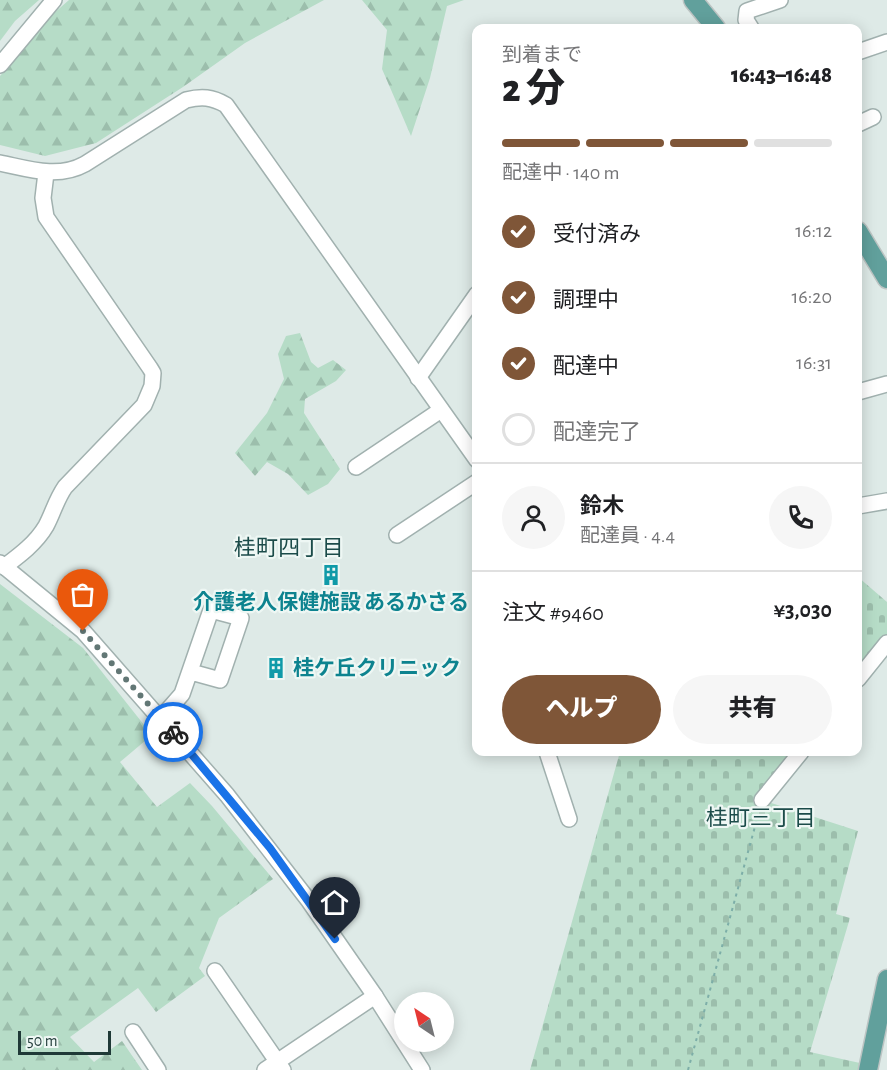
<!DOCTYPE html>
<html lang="ja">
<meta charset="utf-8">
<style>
:root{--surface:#fff;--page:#f6f6f6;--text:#202124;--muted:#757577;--line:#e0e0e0;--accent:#7f5638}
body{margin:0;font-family:"Alegreya Sans","Noto Sans JP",sans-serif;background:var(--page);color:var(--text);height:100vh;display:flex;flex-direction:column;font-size:22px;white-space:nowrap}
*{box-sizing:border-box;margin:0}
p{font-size:20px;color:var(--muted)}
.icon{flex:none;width:33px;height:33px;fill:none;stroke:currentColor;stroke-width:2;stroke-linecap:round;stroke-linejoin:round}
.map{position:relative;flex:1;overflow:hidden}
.drawer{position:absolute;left:472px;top:24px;width:390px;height:732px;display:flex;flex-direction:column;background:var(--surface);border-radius:12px;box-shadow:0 3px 15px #0003}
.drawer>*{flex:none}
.needle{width:39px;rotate:325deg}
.buttons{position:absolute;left:394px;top:992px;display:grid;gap:12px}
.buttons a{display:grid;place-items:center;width:60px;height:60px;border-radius:50%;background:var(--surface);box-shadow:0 3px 15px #0003;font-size:30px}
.scale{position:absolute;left:18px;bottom:15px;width:93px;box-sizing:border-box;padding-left:6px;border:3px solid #1f3937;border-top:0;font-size:16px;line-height:21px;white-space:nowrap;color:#1f3937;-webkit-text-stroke:4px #eef7f4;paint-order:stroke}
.pin{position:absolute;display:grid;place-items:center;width:51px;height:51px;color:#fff;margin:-62px -26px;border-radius:50% 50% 50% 0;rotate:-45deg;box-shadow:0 0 6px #0007}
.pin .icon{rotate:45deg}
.courier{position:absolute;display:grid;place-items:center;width:60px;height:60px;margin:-30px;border:4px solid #1a73e8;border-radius:50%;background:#fff;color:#222;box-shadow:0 2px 8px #0007}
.summary em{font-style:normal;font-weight:800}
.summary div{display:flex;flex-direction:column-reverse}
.summary{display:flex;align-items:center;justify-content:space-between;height:102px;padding:0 30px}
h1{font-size:39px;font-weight:800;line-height:45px}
.bar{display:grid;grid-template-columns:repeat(4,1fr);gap:9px 6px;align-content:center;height:72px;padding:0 30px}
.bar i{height:8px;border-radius:4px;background:var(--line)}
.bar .current{background:var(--accent)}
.bar p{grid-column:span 4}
.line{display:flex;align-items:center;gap:15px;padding:0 30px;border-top:2px solid var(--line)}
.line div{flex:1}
.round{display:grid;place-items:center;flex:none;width:63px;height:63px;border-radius:32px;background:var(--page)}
ol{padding:0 30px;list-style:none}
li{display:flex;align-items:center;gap:18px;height:66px}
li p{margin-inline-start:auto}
li .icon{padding:6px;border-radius:50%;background:var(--accent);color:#fff;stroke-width:4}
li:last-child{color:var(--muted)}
li i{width:33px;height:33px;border:3px solid var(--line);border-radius:50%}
.primary-button{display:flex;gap:12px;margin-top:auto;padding:12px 30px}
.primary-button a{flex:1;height:69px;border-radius:36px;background:var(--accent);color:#fff;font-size:24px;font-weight:800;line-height:69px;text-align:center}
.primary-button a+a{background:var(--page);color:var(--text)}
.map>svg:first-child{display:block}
.forest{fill:url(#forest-firs)}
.cemetery{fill:url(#cemetery-stones)}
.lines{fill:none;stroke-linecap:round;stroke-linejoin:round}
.minor-casing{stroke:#a1b1af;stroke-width:18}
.major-casing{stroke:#bcc4c3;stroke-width:21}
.path{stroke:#7daea8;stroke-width:2;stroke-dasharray:3 4.5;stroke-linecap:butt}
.minor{stroke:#fff;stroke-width:15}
.major{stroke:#61a09c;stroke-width:18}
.done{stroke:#627775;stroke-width:6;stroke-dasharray:0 10.8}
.route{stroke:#1a73e8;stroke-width:8}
.labels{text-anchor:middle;stroke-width:4.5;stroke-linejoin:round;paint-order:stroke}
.culture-label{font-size:21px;font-weight:bold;fill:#0d838f;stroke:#eef7f4}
.neighbourhood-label{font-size:22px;fill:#1b4b49;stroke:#eef7f4}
</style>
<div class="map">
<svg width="887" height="1070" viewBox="0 0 887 1070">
<defs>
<pattern id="forest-firs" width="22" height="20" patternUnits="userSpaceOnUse" patternTransform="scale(1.5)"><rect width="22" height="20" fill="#b6dcc7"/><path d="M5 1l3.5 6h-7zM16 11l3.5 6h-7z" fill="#9cbeac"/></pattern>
<pattern id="cemetery-stones" width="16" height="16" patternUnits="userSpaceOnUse" patternTransform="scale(1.5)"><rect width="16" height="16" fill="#b6dcc7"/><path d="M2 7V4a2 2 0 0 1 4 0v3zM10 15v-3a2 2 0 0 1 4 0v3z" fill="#9cbeac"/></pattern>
</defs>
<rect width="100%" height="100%" fill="#deeae7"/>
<g class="forest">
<polygon points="0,0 39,0 15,21 0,41"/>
<polygon points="69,0 324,0 245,43 183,87 96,143 45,156 0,145 0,76 53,14"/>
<polygon points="362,0 464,0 447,6 430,78 411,136 382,69 387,30"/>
<polygon points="300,333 311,362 318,368 333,360 346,370 336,381 305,399 304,413 340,469 328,484 308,495 288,474 267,462 255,476 235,453 267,413 284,379 278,354 286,336"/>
<polygon points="0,584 83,648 152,735 120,762 157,807 190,783 212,806 273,879 219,918 199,968 205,976 156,1012 138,988 70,1037 94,1062 122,1041 142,1070 0,1070"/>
</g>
<g class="cemetery">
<polygon points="858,577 887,602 887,643 858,679"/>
<polygon points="620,752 801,752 762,800 858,831 836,914 850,918 810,1052 869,1065 868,1070 530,1070"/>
</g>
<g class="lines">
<defs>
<g id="minor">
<polyline points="751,28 746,20 747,11 780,0"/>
<polyline points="858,52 887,42"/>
<polyline points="0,65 54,0"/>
<polyline points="858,124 873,117"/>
<path d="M 0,163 C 29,169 58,179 85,164 L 186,100 C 202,96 212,97 226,105 L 477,460"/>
<polyline points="418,378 477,294"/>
<polyline points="858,392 887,384"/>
<polyline points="356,467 441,410"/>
<polyline points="858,506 887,501"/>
<polyline points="397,535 477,482"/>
<polyline points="0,563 83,631 227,795 309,901 375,996 422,1070"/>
<path d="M 4,567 C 20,555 36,543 46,526 C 53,513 56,500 65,487 L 144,405 L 152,386 L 153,373 L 150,368 L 46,217 L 43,198 L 46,173"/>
<polyline points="858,679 887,643"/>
<polyline points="161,718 182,694 211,610 241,618 220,680 191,672"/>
<polyline points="547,752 569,819"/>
<polyline points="762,800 801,752"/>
<polyline points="215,971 283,1070"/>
<polyline points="133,1032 158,1070"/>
<polyline points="265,1070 375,996"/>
</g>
<g id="major">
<polyline points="693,0 716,28"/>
<polyline points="858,231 887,279"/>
<polyline points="868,1070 887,979"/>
</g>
</defs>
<use href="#minor" class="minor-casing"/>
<use href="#major" class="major-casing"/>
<polyline class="path" points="688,1070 759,812"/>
<use href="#minor" class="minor"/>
<use href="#major" class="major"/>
</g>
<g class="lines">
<polyline class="done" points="83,631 173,732"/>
<polyline class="route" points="173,732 270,848 335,939"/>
</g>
<defs>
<symbol id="building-bare" viewBox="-9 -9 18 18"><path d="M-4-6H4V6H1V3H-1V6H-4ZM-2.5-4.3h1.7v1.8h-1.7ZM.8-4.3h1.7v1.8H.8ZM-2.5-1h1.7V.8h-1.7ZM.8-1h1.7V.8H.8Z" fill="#0f9aa8" stroke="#eef7f4" stroke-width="2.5" paint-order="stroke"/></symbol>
</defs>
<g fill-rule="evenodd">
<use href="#building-bare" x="316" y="560" width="30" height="30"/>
<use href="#building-bare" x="261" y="653" width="30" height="30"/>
</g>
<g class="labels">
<g class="culture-label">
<text x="331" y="609">介護老人保健施設 あるかさる</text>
<text x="293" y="675" text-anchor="start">桂ケ丘クリニック</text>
</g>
<g class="neighbourhood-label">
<text x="289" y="555">桂町四丁目</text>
<text x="761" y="825">桂町三丁目</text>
</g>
</g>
</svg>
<div class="buttons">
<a><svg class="needle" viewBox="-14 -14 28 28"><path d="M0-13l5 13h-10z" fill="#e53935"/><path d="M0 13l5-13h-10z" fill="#757577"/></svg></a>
</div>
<div class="scale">50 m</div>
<div class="pin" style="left:83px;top:631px;background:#ea580c"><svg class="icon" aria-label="bag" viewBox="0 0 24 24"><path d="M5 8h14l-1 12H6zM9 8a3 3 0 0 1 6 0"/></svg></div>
<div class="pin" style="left:335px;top:939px;background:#1f2937"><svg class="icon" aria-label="home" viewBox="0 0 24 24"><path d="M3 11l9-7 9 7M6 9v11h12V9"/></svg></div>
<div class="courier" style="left:173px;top:732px"><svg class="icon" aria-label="bike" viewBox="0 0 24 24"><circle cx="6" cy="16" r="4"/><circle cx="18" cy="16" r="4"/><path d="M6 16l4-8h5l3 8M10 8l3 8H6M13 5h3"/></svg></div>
<section class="drawer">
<div class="summary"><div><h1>2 分</h1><p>到着まで</p></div><em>16:43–16:48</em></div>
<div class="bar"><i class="current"></i><i class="current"></i><i class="current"></i><i></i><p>配達中 · 140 m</p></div>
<ol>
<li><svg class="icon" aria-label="check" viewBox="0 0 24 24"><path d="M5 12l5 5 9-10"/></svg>受付済み<p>16:12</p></li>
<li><svg class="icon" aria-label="check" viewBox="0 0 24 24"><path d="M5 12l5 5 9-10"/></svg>調理中<p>16:20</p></li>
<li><svg class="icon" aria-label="check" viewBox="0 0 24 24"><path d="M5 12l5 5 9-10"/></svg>配達中<p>16:31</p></li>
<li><i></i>配達完了</li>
</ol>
<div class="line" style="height:108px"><a class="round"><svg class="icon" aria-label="person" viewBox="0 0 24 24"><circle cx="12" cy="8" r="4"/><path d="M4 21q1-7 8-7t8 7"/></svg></a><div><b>鈴木</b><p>配達員 · 4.4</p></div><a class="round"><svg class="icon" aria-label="phone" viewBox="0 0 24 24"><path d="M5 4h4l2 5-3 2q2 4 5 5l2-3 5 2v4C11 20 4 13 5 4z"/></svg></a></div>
<div class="line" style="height:78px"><div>注文 #9460</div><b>¥3,030</b></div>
<div class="primary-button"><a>ヘルプ</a><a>共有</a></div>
</section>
</div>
